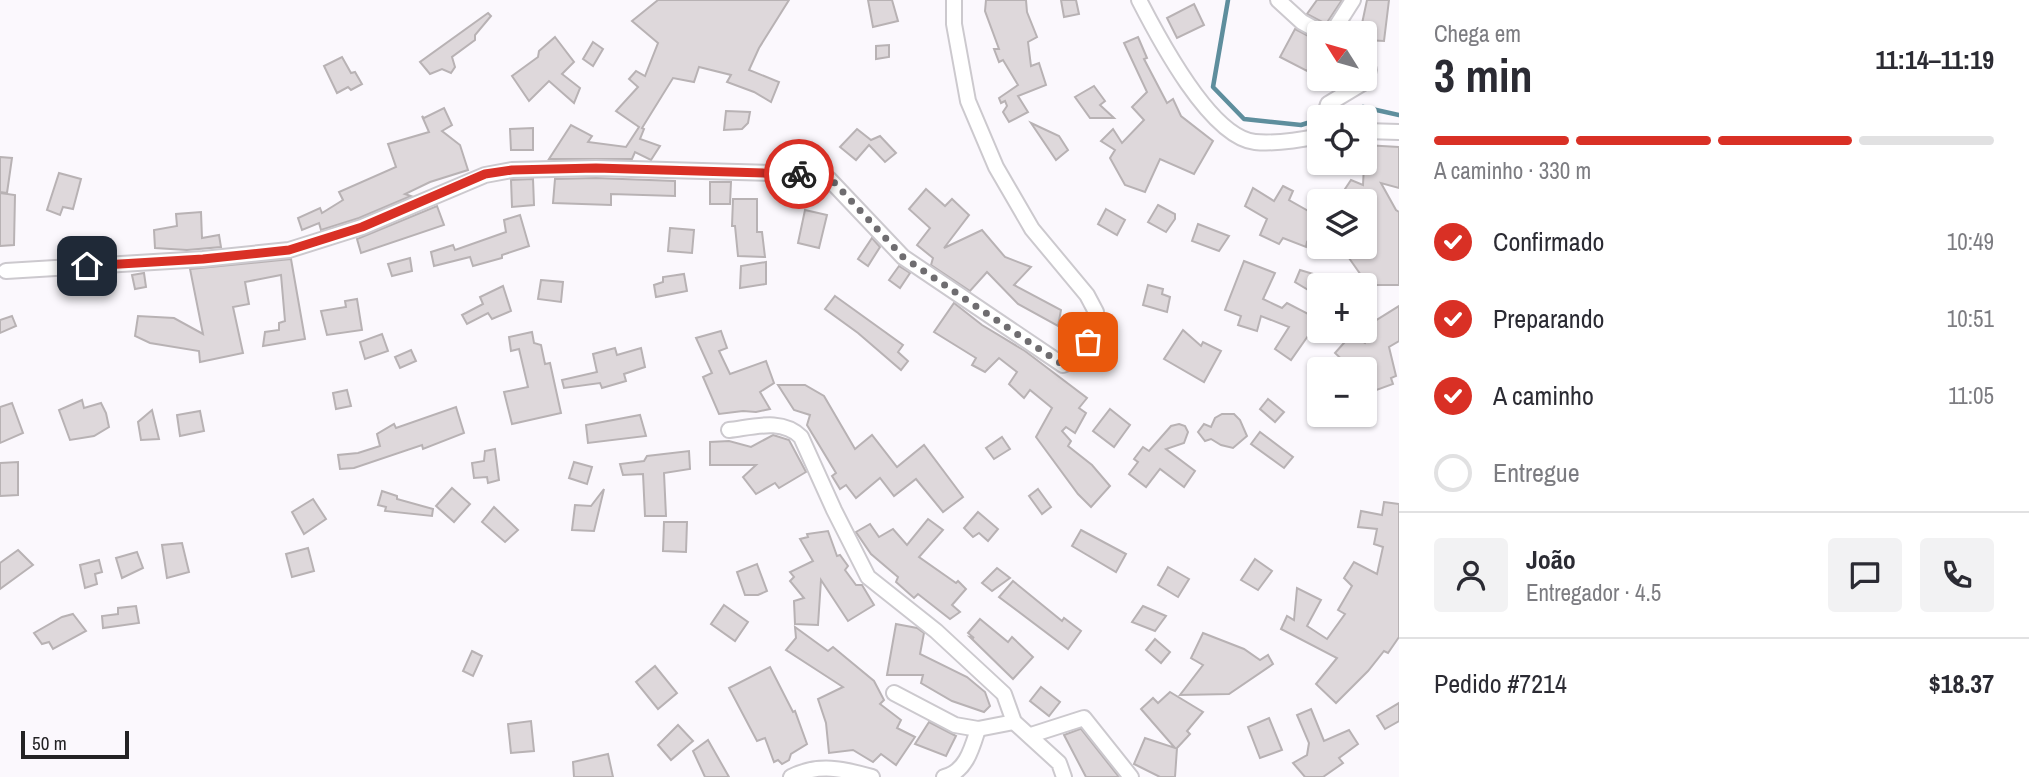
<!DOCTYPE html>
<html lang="pt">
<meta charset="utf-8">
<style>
:root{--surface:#fff;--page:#f2f2f3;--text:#2b2b33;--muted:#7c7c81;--line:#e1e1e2;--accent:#d93025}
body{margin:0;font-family:"Archivo Narrow",sans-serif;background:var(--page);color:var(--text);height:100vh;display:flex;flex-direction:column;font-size:26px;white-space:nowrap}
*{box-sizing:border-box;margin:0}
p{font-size:23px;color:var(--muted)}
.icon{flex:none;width:38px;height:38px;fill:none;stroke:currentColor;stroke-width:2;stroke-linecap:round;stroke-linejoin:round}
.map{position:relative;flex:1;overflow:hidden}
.panel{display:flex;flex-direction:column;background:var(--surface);width:630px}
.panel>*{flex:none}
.needle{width:46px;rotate:307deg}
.tools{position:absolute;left:1307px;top:21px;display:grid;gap:14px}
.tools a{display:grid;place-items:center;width:70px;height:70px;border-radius:7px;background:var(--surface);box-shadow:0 2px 5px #0004;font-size:35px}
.scale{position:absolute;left:21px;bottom:18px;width:108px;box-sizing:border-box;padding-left:7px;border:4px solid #232224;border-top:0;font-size:19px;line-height:24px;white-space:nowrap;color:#232224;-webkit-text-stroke:5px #fbf8fd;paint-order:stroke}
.pin{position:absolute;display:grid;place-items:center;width:60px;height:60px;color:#fff;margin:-30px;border-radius:14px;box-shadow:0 4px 10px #0006}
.courier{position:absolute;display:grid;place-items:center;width:70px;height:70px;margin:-35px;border:5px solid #d93025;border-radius:50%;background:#fff;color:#222;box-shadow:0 2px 9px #0007}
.summary em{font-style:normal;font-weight:700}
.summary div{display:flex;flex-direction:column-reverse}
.summary{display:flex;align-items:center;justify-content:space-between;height:119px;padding:0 35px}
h1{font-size:46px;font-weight:700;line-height:52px}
.bar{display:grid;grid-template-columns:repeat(4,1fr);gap:10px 7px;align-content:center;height:84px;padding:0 35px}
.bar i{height:9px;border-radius:5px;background:var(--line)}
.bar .on{background:var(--accent)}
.bar p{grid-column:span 4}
.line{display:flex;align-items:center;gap:18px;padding:0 35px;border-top:2px solid var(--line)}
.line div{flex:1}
.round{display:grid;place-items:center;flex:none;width:74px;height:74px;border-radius:7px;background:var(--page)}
ol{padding:0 35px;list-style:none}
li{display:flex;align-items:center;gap:21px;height:77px}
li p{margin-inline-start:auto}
li .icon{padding:7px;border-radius:50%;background:var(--accent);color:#fff;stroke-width:4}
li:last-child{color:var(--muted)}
li i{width:38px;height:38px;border:4px solid var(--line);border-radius:50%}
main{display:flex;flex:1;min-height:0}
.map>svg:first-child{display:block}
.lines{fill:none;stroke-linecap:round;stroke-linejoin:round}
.stream{stroke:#5e8e9d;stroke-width:4.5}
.building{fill:#ded8db;stroke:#b8b2b4;stroke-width:2}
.street-casing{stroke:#ccc9ce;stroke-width:18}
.street{stroke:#fff;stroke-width:14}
.done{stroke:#6f6d70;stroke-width:7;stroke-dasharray:0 12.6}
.route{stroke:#d93025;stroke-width:9}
</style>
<main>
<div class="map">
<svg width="1399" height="777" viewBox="0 0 1399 777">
<rect width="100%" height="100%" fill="#fbf8fd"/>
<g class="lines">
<g class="stream">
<polyline points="1228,0 1213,87 1244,119 1301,125 1320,119"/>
<polyline points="1328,117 1363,107 1399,115"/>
</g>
</g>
<g class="building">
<polygon points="658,0 789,0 759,48 749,70 779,82 771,102 754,92 727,82 731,75 699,67 694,82 673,78 642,128 644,129 640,139 660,146 651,160 635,152 632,159 549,159 571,125 592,136 588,142 626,147 639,127 616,111 638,87 629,79 636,71 645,76 658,43 632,21"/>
<polygon points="868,0 892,0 898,21 873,27"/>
<polygon points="986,0 1026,0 1027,12 1037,37 1028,42 1031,66 1039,63 1046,85 1018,96 1028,112 1009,122 1003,112 1007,106 1005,101 1001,103 999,98 1018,85 1003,60 999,62 994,49 999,49 985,11"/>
<polygon points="1061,0 1076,0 1079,14 1064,17"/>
<polygon points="1317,0 1342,0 1326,24 1307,14"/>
<polygon points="1367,0 1389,0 1384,41 1365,40 1365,33 1360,33"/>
<polygon points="1194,4 1204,25 1177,38 1167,18"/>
<polygon points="488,13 491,16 475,35 475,40 452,57 455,67 451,73 442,69 430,74 420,62"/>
<polygon points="1295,29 1320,42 1320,47 1307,71 1280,57"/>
<polygon points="555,37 574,62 562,74 580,88 574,103 549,81 529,101 512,76 538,57 539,51"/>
<polygon points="1138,37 1147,58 1144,59 1167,103 1173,99 1181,116 1213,141 1194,174 1160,159 1145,192 1125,185 1110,158 1115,150 1101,141 1113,129 1122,143 1144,120 1132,107 1147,92 1124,43"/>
<polygon points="593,42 603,49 593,66 583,59"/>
<polygon points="889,45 889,57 876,59 876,46"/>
<polygon points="342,57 351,73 355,72 362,84 351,90 348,87 337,93 324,66"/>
<polygon points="1094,86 1105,101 1100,105 1114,118 1090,118 1075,97"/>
<polygon points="444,108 452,125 442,131 460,145 468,170 430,182 405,194 411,196 359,218 321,230 319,223 302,230 298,218 320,208 322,213 343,200 339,192 396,167 388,144 429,132 422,116 424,118"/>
<polygon points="726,111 750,112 748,123 742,129 724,130"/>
<polygon points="1031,123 1059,136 1068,150 1056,160"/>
<polygon points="533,128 533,150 511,150 510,129"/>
<polygon points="857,129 871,140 880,136 896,153 885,162 869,145 856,160 840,147"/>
<polygon points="1365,145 1399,147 1399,188 1381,183 1396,210 1399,212 1399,285 1368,285 1349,258 1356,247 1365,247 1365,201 1337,201 1351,180 1363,185"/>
<polygon points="0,157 12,158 7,193 0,192"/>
<polygon points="59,173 81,179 73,209 63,207 60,215 47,210"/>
<polygon points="596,178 675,181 675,196 611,194 611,205 553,203 555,179"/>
<polygon points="533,179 534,205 512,207 511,180"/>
<polygon points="710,182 731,182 730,204 710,204"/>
<polygon points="1283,186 1293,191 1289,200 1310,212 1320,227 1320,248 1307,242 1306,247 1283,238 1279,244 1260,235 1267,219 1245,206 1253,188 1274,201"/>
<polygon points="926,189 945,206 952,199 969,215 944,248 982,230 1005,257 1031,267 1014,285 1061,310 1058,326 1018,304 987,272 970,291 931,265 933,258 917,245 930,228 909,209"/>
<polygon points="0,193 15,195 14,245 0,246"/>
<polygon points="733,199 757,199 757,232 762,232 765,257 738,256 735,226 732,226"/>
<polygon points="1158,205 1175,214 1175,219 1166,232 1148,222"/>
<polygon points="437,206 444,225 361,253 357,239"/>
<polygon points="1106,209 1125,220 1117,235 1098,224"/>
<polygon points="805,210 827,215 819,248 798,243"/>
<polygon points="201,212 202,238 219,235 221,247 187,250 155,248 154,230 177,226 176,214"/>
<polygon points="520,215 529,246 502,255 502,258 473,266 470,257 434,266 431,252 453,245 455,250 506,232 504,220"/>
<polygon points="1198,224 1229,236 1219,251 1192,241"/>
<polygon points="670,228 694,230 692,253 668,251"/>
<polygon points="872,238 880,247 868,266 858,259"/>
<polygon points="410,258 412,271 392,276 388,264"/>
<polygon points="291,259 305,339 263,346 265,332 279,330 279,323 285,321 281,275 245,282 249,304 233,307 243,353 200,362 199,351 150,343 135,336 138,316 174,318 203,334 190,269"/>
<polygon points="1244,261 1275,273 1263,299 1282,308 1287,303 1320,320 1320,335 1310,333 1291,360 1275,349 1289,327 1261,316 1257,331 1238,325 1241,316 1225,310"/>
<polygon points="766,262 766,284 740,288 741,266"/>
<polygon points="899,266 910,273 900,288 889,280"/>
<polygon points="1300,270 1320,276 1320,297 1295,282"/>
<polygon points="144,273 146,287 135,289 132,275"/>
<polygon points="684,274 687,291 656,297 654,285 663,282 663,277"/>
<polygon points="541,280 563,282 561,302 538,299"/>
<polygon points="1148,285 1163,289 1162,294 1170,297 1167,312 1143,305"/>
<polygon points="503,286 511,311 492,319 488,313 467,324 462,315 483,304 480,297"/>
<polygon points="835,296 903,345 898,352 908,361 901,370 858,333 825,309"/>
<polygon points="357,299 362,330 327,335 321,311 346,307 345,301"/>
<polygon points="954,303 982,325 1025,351 1087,398 1079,408 1086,413 1075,433 1066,427 1062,431 1071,441 1068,446 1092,465 1110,486 1091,507 1078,494 1036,437 1052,408 1030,390 1024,398 1009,384 1017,372 999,358 985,372 972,365 976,358 934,332"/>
<polygon points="1399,306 1399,341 1389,347 1396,376 1391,378 1393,384 1371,392 1365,369 1352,369 1335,353 1351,335 1365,343 1373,329 1367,326"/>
<polygon points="12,316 16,326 0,333 0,320"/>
<polygon points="1183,330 1201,346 1203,342 1221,351 1204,382 1164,359"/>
<polygon points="721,331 727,348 719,351 730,374 766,361 774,383 760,392 770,409 756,412 743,411 719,414 703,377 712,373 696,338"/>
<polygon points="532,332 534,343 541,345 545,364 550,363 561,413 512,424 504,392 528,387 519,349 511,351 509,337"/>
<polygon points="382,334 388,351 365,359 360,342"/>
<polygon points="615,348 617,355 641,348 645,367 624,374 626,381 602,388 600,383 564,388 562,380 597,372 593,354"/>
<polygon points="411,350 416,361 400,368 395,357"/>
<polygon points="778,385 805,385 824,396 855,449 872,435 897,467 924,445 963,497 943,512 916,479 894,496 880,478 856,498 846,485 840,489 832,476 836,473 807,425 810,415 794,410"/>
<polygon points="347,390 351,406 336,409 333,393"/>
<polygon points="1268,399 1284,412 1275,422 1260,409"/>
<polygon points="82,400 84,408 101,403 106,413 109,427 94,436 70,440 59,410"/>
<polygon points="12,403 23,433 0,443 0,407"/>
<polygon points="456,407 464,433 423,449 422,445 354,468 340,469 338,455 358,453 380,446 377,434 394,424 396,428"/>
<polygon points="1110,409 1130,425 1114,447 1093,431"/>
<polygon points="152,410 159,439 141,440 138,422"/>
<polygon points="200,411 204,431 180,436 177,415"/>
<polygon points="1222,414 1234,414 1240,420 1247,436 1233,448 1221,445 1211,439 1205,441 1198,432 1204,424 1211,427 1215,418"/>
<polygon points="640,415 646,436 588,443 586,425"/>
<polygon points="1179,424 1185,426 1188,432 1184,443 1166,449 1195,471 1184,487 1160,469 1146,487 1129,474 1138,462 1134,459 1143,447 1149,451 1171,426"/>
<polygon points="1260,432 1293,457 1284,468 1251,444"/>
<polygon points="773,435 789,440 806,472 779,488 775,483 756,494 743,477 756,465 710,465 710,442 729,441 751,447"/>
<polygon points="1002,437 1010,449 994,459 986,448"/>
<polygon points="495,449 499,480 488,483 487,477 474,478 472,463 484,461 485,451"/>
<polygon points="689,451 690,469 664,473 666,516 645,516 643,474 623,475 620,464 644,461 647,456"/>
<polygon points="18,462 18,495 0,496 0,463"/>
<polygon points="574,462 592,467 587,484 569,478"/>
<polygon points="452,488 470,504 454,522 436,506"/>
<polygon points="604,489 594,531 572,530 575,505 591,506"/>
<polygon points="1038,489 1051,507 1042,514 1029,496"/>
<polygon points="382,491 397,496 397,499 433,509 432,516 385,511 386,507 378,505"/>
<polygon points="313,499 326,519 304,534 292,512"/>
<polygon points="1384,502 1399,504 1399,637 1388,653 1384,651 1368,671 1336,703 1316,684 1337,658 1281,629 1287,616 1294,620 1297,588 1321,600 1307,626 1327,639 1345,614 1338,610 1352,586 1344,578 1354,562 1377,574 1383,547 1374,544 1377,529 1358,527 1361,511 1382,515"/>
<polygon points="494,507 518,530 505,542 482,522"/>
<polygon points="978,512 998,529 988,541 979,533 973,537 964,528"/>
<polygon points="928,519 943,530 919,557 956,583 958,581 966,589 952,605 960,612 950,619 918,594 914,598 896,582 898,577 871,554 856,532 870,524 879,537 893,529 907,545"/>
<polygon points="664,522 687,522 686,552 663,551"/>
<polygon points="1081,530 1126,554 1116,572 1072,546"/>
<polygon points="828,531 837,556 840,555 848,566 845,570 856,585 862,585 874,605 848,621 821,580 818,625 795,624 794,601 804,598 790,581 794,577 790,572 813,561 800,539 808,537 807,534"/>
<polygon points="182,543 189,572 167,578 162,545"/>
<polygon points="308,548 314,571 292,577 286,554"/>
<polygon points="18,550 33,565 0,589 0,563"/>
<polygon points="137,552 143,568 122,578 116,558"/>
<polygon points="1255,559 1272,571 1258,590 1241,580"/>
<polygon points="99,560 102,572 95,574 97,584 85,588 80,565"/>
<polygon points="757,564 767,591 758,595 745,595 737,572"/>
<polygon points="1168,567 1189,579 1178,597 1158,585"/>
<polygon points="997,568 1010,578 992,591 982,583"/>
<polygon points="1013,581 1062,621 1064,618 1081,631 1068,649 999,597"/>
<polygon points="724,605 748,622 735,641 711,624"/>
<polygon points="136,606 139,623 103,628 102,616 118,614 118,608"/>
<polygon points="1143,606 1166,616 1155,631 1132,622"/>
<polygon points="73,614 86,631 53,649 49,642 42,644 34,633 62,617"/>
<polygon points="980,619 1008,642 1012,637 1033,657 1013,679 970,637 974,638 968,633"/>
<polygon points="896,624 917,628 924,633 920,654 967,677 985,692 990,706 984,712 952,701 921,683 923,675 887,675"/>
<polygon points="795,627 828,651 833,647 874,681 884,700 880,704 901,720 897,728 915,737 896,765 881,754 873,762 853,750 829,753 826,723 818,699 843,687 786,650 796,638"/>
<polygon points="1203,633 1244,649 1260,660 1268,655 1273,664 1229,694 1180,695 1203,665 1191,658"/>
<polygon points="1155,639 1170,652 1161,663 1146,650"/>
<polygon points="472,651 482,656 473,676 463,671"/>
<polygon points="655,666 677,693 658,709 636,682"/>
<polygon points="770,667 793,712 795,711 807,744 791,754 789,760 782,764 778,760 774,762 765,738 757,741 729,688"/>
<polygon points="1041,687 1060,702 1049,716 1030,701"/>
<polygon points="1170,692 1203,712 1187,731 1190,734 1177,748 1175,777 1160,777 1134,764 1145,738 1175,748 1141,709 1153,698 1158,703"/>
<polygon points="1399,703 1399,721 1385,729 1377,716"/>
<polygon points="1311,709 1324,741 1349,730 1358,744 1339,758 1343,763 1323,777 1305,777 1293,763 1307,755 1309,743 1297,715"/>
<polygon points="1269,718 1282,750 1260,758 1248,727"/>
<polygon points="531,721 534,751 511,753 508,724"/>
<polygon points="929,722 956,736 946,756 915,744"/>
<polygon points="678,725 693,741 671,760 658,745"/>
<polygon points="1080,729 1081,729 1119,777 1086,777 1064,735"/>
<polygon points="708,740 729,777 705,777 693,751"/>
<polygon points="608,754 613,777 574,777 573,762"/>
</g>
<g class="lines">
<defs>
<g id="street">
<path d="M 1139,0 C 1158,37 1210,137 1255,142 C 1276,144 1300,140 1320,136"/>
<polyline points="1278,0 1302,22 1322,33"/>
<polyline points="1332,33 1353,0"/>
<polyline points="1324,117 1328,104 1363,83 1369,70 1365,60"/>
<polyline points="1365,131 1399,132"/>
<polyline points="6,271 203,259 289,250 362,227 485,175 512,170 596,168 808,174 829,179 903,257 1063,365 1078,359 1088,342 1095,328 1096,312 1087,295 1032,229 996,167 968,101 954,24 954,0"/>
<path d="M 729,430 C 754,427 782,418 801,437 L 834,510 L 868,577 L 936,631 L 1004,694 L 1014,722 L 1059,763 L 1064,777"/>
<polyline points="894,693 955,725 978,729 1014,722"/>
<polyline points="1031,735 1084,718 1131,777"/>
<path d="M 791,777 C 818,763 844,769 872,777"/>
<path d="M 944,777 C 966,772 972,748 978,729"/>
</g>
</defs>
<use href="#street" class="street-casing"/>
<use href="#street" class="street"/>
</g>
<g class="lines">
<polyline class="done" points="799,174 830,178 903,257 1063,365 1078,359 1088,342"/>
<polyline class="route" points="87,266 203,259 289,250 362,227 485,174 512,170 596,168 799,174"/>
</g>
</svg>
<div class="tools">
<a><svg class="needle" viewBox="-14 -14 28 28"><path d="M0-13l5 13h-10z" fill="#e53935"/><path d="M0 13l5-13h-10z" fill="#7c7c81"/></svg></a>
<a><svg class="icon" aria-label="locate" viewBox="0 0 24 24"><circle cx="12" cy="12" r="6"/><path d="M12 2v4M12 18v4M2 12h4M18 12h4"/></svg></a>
<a><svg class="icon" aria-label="layers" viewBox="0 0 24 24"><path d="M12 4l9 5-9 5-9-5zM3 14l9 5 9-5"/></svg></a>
<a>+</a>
<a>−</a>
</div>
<div class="scale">50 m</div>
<div class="pin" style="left:1088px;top:342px;background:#ea580c"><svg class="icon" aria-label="bag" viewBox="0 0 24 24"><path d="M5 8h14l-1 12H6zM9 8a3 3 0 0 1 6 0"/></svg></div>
<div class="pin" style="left:87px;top:266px;background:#1f2937"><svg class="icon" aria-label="home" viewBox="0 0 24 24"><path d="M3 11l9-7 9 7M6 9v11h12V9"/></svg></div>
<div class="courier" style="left:799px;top:174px"><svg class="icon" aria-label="bike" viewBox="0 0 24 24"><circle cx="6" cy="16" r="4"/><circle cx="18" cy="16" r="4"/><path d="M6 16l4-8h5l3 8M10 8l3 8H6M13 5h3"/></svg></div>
</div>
<section class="panel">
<div class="summary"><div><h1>3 min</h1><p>Chega em</p></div><em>11:14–11:19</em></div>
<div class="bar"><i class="on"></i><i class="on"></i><i class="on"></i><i></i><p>A caminho · 330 m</p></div>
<ol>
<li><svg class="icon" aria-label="check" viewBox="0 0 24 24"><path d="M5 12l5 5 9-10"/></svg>Confirmado<p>10:49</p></li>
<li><svg class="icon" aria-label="check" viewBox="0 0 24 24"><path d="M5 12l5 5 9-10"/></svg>Preparando<p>10:51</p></li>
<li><svg class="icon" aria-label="check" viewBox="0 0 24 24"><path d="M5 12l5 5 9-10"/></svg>A caminho<p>11:05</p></li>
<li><i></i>Entregue</li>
</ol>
<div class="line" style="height:126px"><a class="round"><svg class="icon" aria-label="person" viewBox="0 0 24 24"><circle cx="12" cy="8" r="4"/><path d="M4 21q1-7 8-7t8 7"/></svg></a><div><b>João</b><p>Entregador · 4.5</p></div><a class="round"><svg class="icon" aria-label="chat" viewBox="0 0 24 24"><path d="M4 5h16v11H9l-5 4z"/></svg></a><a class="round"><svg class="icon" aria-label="phone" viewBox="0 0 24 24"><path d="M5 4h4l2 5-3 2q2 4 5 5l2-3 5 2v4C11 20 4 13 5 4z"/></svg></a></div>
<div class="line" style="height:91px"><div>Pedido #7214</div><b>$18.37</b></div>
</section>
</main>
